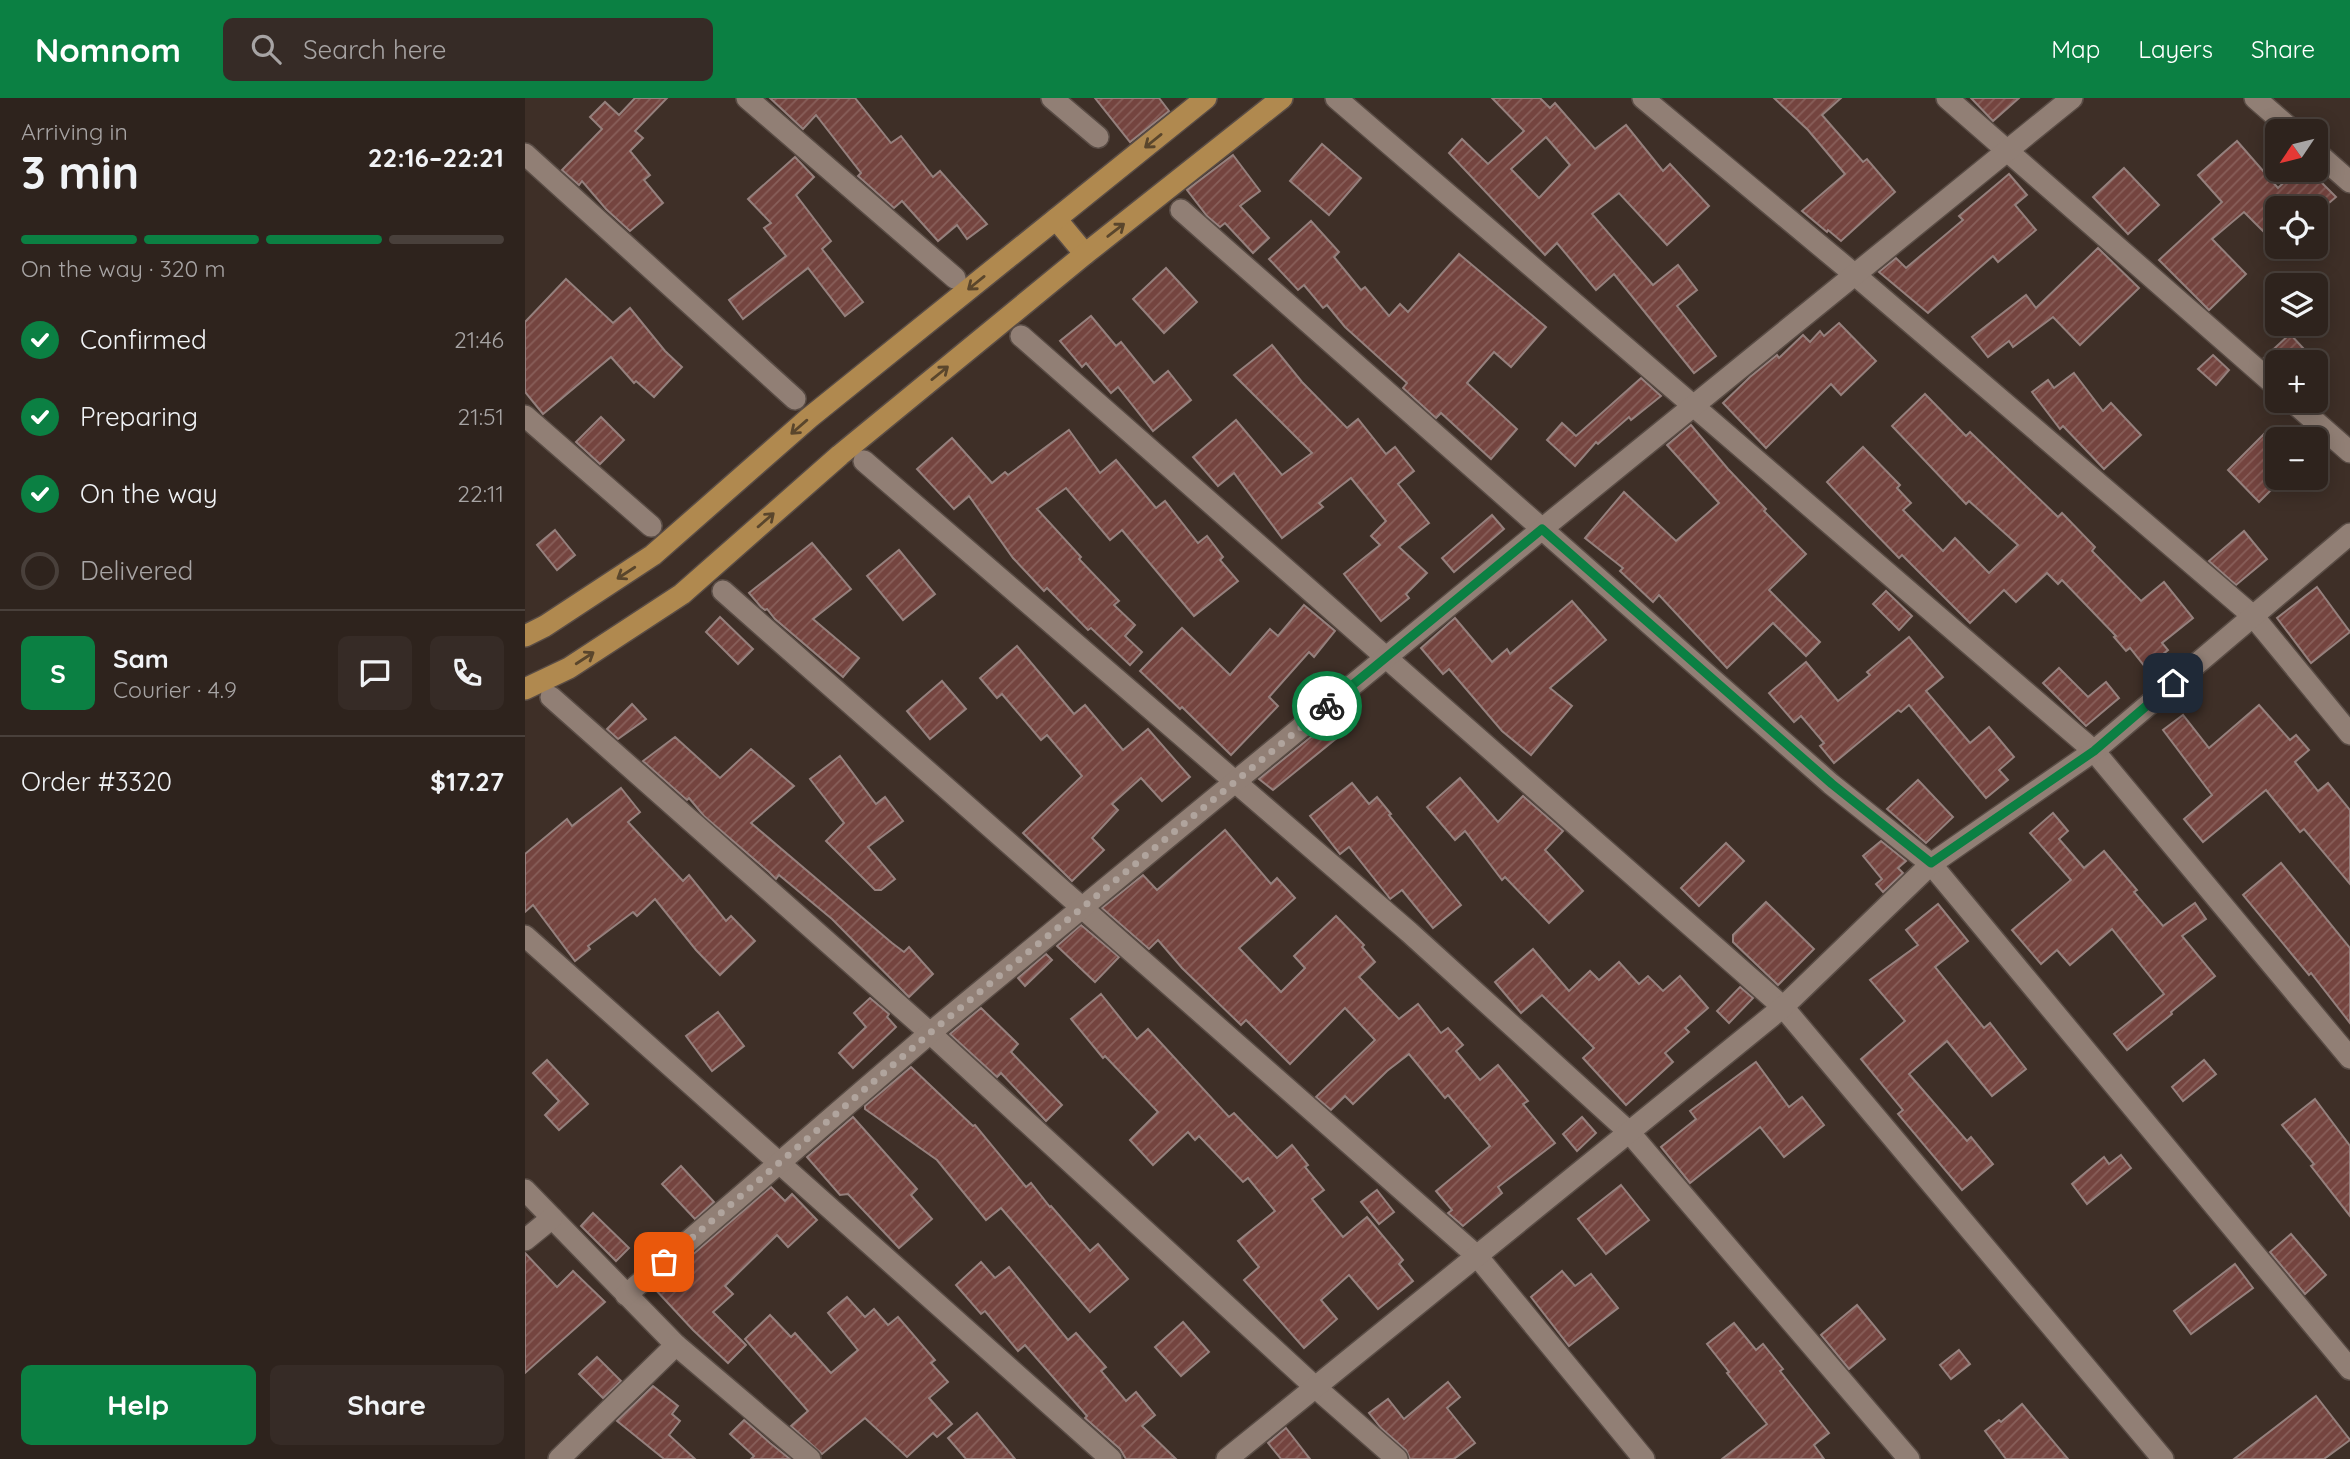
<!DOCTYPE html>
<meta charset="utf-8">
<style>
:root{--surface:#2e231d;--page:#362b26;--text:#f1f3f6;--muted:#a7a4a4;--line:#49403b;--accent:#0b8043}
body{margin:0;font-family:Quicksand,sans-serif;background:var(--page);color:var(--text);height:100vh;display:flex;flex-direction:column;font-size:26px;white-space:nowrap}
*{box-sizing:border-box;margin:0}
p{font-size:23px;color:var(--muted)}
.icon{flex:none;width:38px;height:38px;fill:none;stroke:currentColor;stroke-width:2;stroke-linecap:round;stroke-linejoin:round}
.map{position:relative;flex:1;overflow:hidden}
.side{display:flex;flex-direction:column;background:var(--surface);width:525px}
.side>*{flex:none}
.needle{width:46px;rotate:235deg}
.controls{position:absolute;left:1740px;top:21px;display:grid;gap:14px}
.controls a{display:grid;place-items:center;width:63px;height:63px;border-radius:10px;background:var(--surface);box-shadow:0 4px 18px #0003,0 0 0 2px var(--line);font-size:35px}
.pin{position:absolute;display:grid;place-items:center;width:60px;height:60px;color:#fff;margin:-30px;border-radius:14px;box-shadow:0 4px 10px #0006}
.courier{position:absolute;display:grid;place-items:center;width:70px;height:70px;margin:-35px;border:5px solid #0b8043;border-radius:50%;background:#fff;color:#222;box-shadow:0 2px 9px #0007}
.overview em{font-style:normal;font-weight:800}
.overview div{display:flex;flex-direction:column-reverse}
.overview{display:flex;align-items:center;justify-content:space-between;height:119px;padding:0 21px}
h1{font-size:46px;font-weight:800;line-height:52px}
.bar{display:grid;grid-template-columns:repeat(4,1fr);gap:10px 7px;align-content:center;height:84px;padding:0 21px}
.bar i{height:9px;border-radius:5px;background:var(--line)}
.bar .active{background:var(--accent)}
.bar p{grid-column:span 4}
.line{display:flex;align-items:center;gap:18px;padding:0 21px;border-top:2px solid var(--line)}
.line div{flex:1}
.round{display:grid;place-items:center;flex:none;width:74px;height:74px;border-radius:10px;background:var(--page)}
ol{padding:0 21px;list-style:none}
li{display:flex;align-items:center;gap:21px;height:77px}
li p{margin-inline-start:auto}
li .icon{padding:7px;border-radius:50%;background:var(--accent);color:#fff;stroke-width:4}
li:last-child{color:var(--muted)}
li i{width:38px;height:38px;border:4px solid var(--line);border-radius:50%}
.cta{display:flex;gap:14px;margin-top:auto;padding:14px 21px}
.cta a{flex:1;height:80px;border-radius:10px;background:var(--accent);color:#fff;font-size:28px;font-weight:800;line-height:80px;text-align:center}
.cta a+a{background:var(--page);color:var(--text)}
header{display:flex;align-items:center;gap:42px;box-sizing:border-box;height:98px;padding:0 35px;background:var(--accent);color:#fff}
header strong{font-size:33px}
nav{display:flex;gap:38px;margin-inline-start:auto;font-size:24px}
.search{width:490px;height:63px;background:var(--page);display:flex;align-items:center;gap:18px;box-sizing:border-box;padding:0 24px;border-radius:10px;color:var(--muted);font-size:26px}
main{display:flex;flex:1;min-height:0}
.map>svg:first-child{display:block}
.building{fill:url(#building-hatch);stroke:#95807d;stroke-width:2;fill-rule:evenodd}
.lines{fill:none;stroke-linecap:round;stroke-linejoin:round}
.minor-casing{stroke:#594c45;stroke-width:24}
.major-casing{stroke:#594c45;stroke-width:24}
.minor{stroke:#917f75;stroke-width:21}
.major{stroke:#b0894f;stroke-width:21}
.oneway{stroke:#5a462c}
.done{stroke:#b0a49d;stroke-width:7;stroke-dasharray:0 12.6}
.route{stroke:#0b8043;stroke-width:9}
</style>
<header>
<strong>Nomnom</strong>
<div class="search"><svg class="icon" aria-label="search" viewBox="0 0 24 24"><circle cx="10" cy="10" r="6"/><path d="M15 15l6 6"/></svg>Search here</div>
<nav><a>Map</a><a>Layers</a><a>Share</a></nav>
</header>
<main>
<section class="side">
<div class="overview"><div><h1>3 min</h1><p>Arriving in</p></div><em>22:16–22:21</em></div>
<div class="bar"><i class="active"></i><i class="active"></i><i class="active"></i><i></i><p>On the way · 320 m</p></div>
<ol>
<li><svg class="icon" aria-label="check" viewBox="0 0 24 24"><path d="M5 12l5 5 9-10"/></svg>Confirmed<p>21:46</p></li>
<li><svg class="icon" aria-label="check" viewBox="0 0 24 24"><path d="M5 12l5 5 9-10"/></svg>Preparing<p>21:51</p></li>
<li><svg class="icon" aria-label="check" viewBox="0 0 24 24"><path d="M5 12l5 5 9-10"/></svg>On the way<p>22:11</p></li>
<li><i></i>Delivered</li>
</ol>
<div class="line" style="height:126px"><b class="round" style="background:var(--accent);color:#fff">S</b><div><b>Sam</b><p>Courier · 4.9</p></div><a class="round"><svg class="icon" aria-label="chat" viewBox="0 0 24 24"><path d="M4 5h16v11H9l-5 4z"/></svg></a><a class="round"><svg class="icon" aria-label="phone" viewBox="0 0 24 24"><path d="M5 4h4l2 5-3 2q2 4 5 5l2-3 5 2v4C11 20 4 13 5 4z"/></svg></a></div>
<div class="line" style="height:91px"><div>Order #3320</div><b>$17.27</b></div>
<div class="cta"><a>Help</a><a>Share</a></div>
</section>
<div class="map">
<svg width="1825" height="1361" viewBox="0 0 1825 1361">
<defs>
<pattern id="building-hatch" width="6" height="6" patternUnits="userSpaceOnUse" patternTransform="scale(1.75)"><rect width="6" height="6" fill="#74443f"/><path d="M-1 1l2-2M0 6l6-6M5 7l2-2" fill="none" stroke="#885f5a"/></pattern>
</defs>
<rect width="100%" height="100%" fill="#3e2f27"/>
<g class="building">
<polygon points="110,0 142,0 110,33 118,40 105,53 125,77 119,82 138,105 105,133 81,111 57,83 54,87 37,72 77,31 65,19 80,4 94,17"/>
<polygon points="245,0 330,0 366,45 376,38 408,79 415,73 462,126 442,141 432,127 413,143 377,103 369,110 333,78 336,75 291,17 278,31"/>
<polygon points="570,0 634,0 644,13 605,44"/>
<path d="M 967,0 L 1015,0 L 1025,10 L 1030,5 L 1070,51 L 1101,27 L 1138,73 L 1145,66 L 1184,108 L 1142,147 L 1094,95 L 1067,116 L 1128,187 L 1153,167 L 1172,192 L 1152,208 L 1191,258 L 1169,275 L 1089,176 L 1071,192 L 1032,145 L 1020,157 L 924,55 L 937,41 L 963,66 L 999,33 ZM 1021,39 L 1045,67 L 1014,100 L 986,71 Z"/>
<polygon points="1249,0 1316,0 1297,17 1338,64 1342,61 1370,94 1316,143 1303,132 1302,134 1277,113 1320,76 1283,32"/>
<polygon points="1446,0 1494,0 1468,23"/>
<polygon points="1712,43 1753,90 1772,72 1784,72 1811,99 1798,110 1752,110 1752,147 1719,114 1687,141 1721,176 1684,212 1634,162 1697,104 1673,77"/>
<polygon points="797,46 836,80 804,117 765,83"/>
<polygon points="708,57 735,93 715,108 744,140 728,155 700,125 695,129 682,118 662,92"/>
<polygon points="270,59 289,79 271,97 306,143 297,151 338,204 320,218 283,170 218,221 204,202 261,158 239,130 246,125 223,101"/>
<polygon points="1599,70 1634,107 1603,136 1568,99"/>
<polygon points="1484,76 1502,97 1490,107 1511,132 1473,164 1468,158 1403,215 1354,174 1371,160 1381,170 1438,122 1434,118"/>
<polygon points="786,123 814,154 809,159 836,192 840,189 864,218 875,206 883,214 934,156 1021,229 986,269 969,254 942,285 992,331 966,361 916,315 911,320 878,290 882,285 820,229 802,207 798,210 779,187 773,192 744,161"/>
<polygon points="1573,150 1614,190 1555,247 1528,219 1488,249 1484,243 1463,259 1447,239 1501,197 1511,210"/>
<polygon points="641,170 672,204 639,235 608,201"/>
<polygon points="41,181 88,225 105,210 140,253 157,269 129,299 111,283 109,285 86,259 18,316 0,294 0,224"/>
<polygon points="566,218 591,248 596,244 629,285 643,273 666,302 628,333 593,289 586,295 561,265 557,269 535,243"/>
<polygon points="1314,225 1351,263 1316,297 1306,286 1241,350 1198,305 1225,279 1252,257 1254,260 1278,237 1285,244 1295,233 1299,238"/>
<polygon points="1765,236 1791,264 1744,264 1739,260"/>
<polygon points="747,247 777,284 822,330 833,321 861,356 870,349 889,373 873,386 904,425 874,449 902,475 881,496 884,500 856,523 819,476 855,447 846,438 861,423 826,380 794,405 798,409 757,440 709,375 693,388 668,359 711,322 757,377 787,355 709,277"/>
<polygon points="1688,257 1704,272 1691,287 1673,271"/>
<polygon points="1549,275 1578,313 1586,305 1616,337 1579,371 1538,328 1535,331 1507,294 1523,282 1529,290"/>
<polygon points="1116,280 1136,298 1106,322 1104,319 1073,346 1071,344 1050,368 1022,342 1037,325 1051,338"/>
<polygon points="1400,296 1441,338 1445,334 1533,419 1537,415 1570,449 1567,453 1616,503 1639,484 1668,520 1637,545 1643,552 1621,570 1605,550 1601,553 1589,539 1591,538 1537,482 1533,486 1522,475 1491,504 1479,492 1445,525 1377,457 1374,460 1344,429 1302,384 1338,349 1375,387 1372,390 1386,405 1378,412 1418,453 1430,440 1464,475 1493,447 1444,403 1441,406 1367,328"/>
<polygon points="76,319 99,342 75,366 51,344"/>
<polygon points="1166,327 1203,371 1241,411 1239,413 1281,456 1244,492 1295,544 1281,558 1248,525 1202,570 1134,497 1128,504 1095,473 1098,470 1060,440 1099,394 1151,443 1194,405 1142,347"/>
<polygon points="544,332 575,375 591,362 631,410 640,403 673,445 682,438 698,459 695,462 713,483 669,518 597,432 585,442 541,390 512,411 556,459 554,461 594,503 589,507 610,527 600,538 617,554 605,567 566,530 563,532 522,490 519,493 488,460 444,398 429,411 392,371 427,340 467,385 480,374 483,377"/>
<polygon points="1740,335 1752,347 1752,386 1734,404 1703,372"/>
<polygon points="967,417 979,431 929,474 917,460"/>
<polygon points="30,432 50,457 32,472 12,447"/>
<polygon points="1719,433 1742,461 1711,487 1684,463"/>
<polygon points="287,445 326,491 288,521 334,560 318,579 250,521 242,511 240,512 236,509 224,495"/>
<polygon points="374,452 410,496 378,522 342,478"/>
<polygon points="1792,489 1825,534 1786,565 1752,520"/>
<polygon points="1361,493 1387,518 1374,532 1348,506"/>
<polygon points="1047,503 1081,542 1025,590 1047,608 1006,657 977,633 924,571 918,576 896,550 930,520 967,564 982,551 985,556"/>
<polygon points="779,507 810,533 789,559 784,554 744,599 753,608 706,657 657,609 655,611 615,573 657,530 705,577 745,531 753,538"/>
<polygon points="195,519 228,551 213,566 181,534"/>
<polygon points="1384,539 1418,579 1401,593 1445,645 1464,629 1489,659 1474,672 1483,682 1461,700 1384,607 1376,614 1373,612 1309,665 1295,648 1299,645 1276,618 1269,624 1244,595 1281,564 1313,603 1345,577 1342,574"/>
<polygon points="492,548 549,616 560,607 598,652 623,631 665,679 637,703 616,680 587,706 593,712 567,740 579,752 547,783 498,735 557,678 522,637 516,642 477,596 472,600 455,580"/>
<polygon points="1534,570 1563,599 1581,584 1594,600 1561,628 1518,585"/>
<polygon points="417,583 441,611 405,641 382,613"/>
<polygon points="107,606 121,621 93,641 82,631"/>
<polygon points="1734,607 1765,642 1771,637 1784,652 1770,664 1793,693 1803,685 1825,712 1825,786 1779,731 1775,734 1741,692 1678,744 1659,721 1687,697 1638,632 1658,617 1684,650"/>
<polygon points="802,626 813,639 748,692 734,681"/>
<polygon points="150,639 195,680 226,651 269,688 226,725 367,845 379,854 384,849 408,876 384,899 307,821 254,777 251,781 244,774 179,718 164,700 162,702 118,663"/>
<polygon points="315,658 351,706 360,699 378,723 343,749 370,781 356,792 350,792 301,743 319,725 285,681"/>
<polygon points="935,680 973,724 998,698 1038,733 1020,752 1058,793 1024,825 980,779 977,782 940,733 930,742 902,709"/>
<polygon points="1393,682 1428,719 1401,745 1362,711"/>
<polygon points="827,685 844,706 852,699 866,716 864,717 936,807 908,830 877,792 865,801 863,798 824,749 815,756 785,718"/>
<polygon points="96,690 115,714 103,724 158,783 164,777 201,823 206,818 230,843 195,877 171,852 130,801 112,818 108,814 63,848 65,851 50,863 8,807 0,814 0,756 42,721 47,728"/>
<polygon points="1528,715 1543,733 1534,741 1559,770 1579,753 1612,792 1609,794 1638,828 1670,805 1681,821 1657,838 1690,878 1646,914 1647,916 1602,952 1589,936 1639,896 1587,831 1545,867 1532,852 1516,866 1487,832 1546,782 1505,735"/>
<polygon points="700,732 746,786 752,780 770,800 714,850 756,894 780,870 769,858 811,818 839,847 837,849 850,864 834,879 874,921 893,906 916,935 923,930 938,947 931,953 955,982 973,967 1003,1003 998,1006 1030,1045 973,1089 977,1095 938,1128 923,1115 927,1112 911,1093 965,1048 923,997 920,1000 884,956 862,973 828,1006 820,998 806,1012 791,999 850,942 820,910 765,966 721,922 716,927 657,870 633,842 624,851 577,810 618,777 632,792"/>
<polygon points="1356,743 1381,763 1373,770 1378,775 1358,794 1351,786 1357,781 1338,758"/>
<polygon points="1201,745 1219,763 1174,808 1156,790"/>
<polygon points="1756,765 1825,850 1825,925 1786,875 1784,877 1718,797"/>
<polygon points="1241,804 1289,851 1253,887 1208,844 1208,837"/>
<polygon points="1413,806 1443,843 1410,869 1459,930 1465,925 1501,971 1467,998 1422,943 1384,976 1442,1043 1446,1039 1468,1066 1437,1092 1373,1016 1378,1012 1336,961 1380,923 1345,882 1393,847 1381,832"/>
<polygon points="556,827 594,859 570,884 532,848"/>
<polygon points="1008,851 1044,893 1065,873 1074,882 1094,864 1114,886 1123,878 1138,893 1155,878 1183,910 1160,930 1164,934 1140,955 1148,964 1101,1007 1058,960 1069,950 1017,897 996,915 970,884"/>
<polygon points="521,856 527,862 500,888 493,880"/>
<polygon points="1215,889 1228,900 1204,925 1192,913"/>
<polygon points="576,896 612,941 623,931 704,1019 709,1015 752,1060 767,1047 783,1067 780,1069 799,1092 787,1101 818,1139 842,1119 878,1162 874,1166 888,1183 853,1211 824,1177 796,1202 812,1221 779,1250 719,1182 734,1169 713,1143 750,1113 723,1080 718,1084 674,1038 670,1042 663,1034 628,1067 605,1042 633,1014 580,958 578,960 546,921"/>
<polygon points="345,900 364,916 362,919 371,929 328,970 314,955 341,929 329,915"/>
<polygon points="456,910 493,946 486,954 537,1007 521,1023 476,975 472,979 425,936"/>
<polygon points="193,914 219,948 187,973 161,938"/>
<polygon points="22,962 63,1006 34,1032 20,1017 34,1003 8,975"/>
<polygon points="1679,962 1691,976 1658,1003 1647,989"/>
<polygon points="1231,964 1264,1009 1277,999 1299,1027 1259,1059 1235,1029 1165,1085 1136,1049 1171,1021 1165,1013"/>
<polygon points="386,969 448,1028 450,1027 501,1089 506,1085 525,1109 526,1108 565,1153 573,1146 603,1181 565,1214 476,1110 461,1122 412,1062 340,1011 340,1008"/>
<polygon points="1790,1001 1825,1048 1825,1118 1786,1068 1789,1066 1757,1027"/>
<polygon points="328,1019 392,1091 386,1097 407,1121 374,1150 323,1096 315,1097 282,1059"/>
<polygon points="1057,1019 1071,1035 1052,1053 1038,1036"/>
<polygon points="1596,1057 1606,1070 1562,1106 1547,1086 1579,1059 1584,1066"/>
<polygon points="156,1068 189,1104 170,1121 137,1086"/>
<polygon points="1096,1087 1124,1122 1081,1156 1053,1121"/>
<polygon points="246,1089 260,1103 267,1096 292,1122 263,1149 252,1137 200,1188 208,1196 188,1214 221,1247 203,1265 168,1232 129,1190"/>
<polygon points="852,1092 869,1114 854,1126 836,1104"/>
<polygon points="68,1115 104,1150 91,1163 56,1128"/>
<polygon points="1766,1136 1801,1177 1780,1196 1745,1154"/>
<polygon points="0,1155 32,1189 48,1173 80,1204 0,1275"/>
<polygon points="456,1164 470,1180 484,1169 543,1242 551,1235 581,1269 576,1273 601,1303 611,1294 630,1317 617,1328 651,1361 601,1361 595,1351 560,1320 562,1318 500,1247 493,1253 460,1213 456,1216 431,1187"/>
<polygon points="1710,1166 1728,1190 1666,1236 1649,1213"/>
<polygon points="1037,1173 1050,1188 1066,1176 1093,1210 1044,1248 1006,1199"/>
<polygon points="322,1199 340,1219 349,1211 363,1227 373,1219 410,1262 406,1265 423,1284 404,1300 427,1326 412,1339 408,1335 382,1359 340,1320 297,1356 266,1328 283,1313 220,1241 245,1217 266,1239 270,1235 306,1275 333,1252 303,1215"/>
<polygon points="1332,1207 1360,1241 1324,1271 1296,1237"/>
<polygon points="658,1224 684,1254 656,1278 630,1249"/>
<polygon points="1209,1225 1231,1252 1238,1246 1258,1271 1255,1273 1304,1335 1289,1347 1299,1361 1197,1361 1242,1326 1202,1275 1204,1274 1182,1246"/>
<polygon points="1434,1252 1445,1266 1426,1281 1415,1267"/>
<polygon points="72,1259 96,1283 78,1300 54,1276"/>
<polygon points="923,1284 935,1299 922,1310 950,1345 929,1361 885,1361 881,1352 856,1330 844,1315 863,1301 879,1321"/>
<polygon points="128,1288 153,1308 147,1316 155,1323 144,1337 170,1361 139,1361 92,1323"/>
<polygon points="1791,1298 1825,1342 1799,1361 1709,1361"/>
<polygon points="1497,1306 1543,1361 1481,1361 1460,1333 1474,1322 1476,1324"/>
<polygon points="452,1315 490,1361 441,1361 423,1340"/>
<polygon points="219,1322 245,1345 265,1361 226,1361 229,1358 205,1336"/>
<polygon points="761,1330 785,1361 756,1361 743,1345"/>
</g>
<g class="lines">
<defs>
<g id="minor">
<polyline points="222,0 430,180"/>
<polyline points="527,0 573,39"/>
<polyline points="811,0 1569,653 1825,960"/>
<polyline points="1118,0 1329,176 1728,518 1825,636"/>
<polyline points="1422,0 1752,289"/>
<polyline points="1730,0 1768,33"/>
<polyline points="1790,53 1825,84"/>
<polyline points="0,56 270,301"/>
<polyline points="656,112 1306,686 1406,766 1825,1271"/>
<polyline points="496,238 1258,909 1638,1361"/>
<polyline points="1767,303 1825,354"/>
<polyline points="0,318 126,428"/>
<polyline points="339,363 884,834 1104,1034 1384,1361"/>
<polyline points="198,493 952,1158 1119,1361"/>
<polyline points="26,599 405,935 790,1289 872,1361"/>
<polyline points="0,838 586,1361"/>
<polyline points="0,1092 151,1247 285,1361"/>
<polyline points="0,1142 27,1120"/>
<polyline points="101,1197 405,935 1017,431 1547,0"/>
<polyline points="34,1361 151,1247"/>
<polyline points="702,1361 1258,909 1406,766 1569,653 1825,436"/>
</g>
<g id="major">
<polyline points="531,121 560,156"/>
<polyline points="0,538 20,528 128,457 284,320 681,0"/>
<polyline points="0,591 44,570 157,496 315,357 560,156 757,0"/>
</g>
</defs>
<use href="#minor" class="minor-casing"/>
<use href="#major" class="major-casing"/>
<use href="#minor" class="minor"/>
<use href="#major" class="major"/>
</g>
<defs><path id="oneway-shaft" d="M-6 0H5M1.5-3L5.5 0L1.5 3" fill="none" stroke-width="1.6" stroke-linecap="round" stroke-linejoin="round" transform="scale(1.75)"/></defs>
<g class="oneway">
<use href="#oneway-shaft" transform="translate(628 43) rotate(141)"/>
<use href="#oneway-shaft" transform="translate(591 132) rotate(-38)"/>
<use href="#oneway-shaft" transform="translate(451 185) rotate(141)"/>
<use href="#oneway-shaft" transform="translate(415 275) rotate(-39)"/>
<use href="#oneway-shaft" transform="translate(274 329) rotate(139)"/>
<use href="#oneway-shaft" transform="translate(241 422) rotate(-41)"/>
<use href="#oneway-shaft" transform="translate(101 475) rotate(147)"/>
<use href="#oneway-shaft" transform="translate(60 560) rotate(-33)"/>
</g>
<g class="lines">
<polyline class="done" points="139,1164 405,935 802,608"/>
<polyline class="route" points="802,608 1017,431 1307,686 1406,765 1569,653 1648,585"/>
</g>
</svg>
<div class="controls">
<a><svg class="needle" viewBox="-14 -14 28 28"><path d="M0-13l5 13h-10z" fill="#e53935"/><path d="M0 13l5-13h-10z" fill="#a7a4a4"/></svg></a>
<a><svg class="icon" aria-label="locate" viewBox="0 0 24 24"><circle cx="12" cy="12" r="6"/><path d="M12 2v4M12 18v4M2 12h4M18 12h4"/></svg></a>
<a><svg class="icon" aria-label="layers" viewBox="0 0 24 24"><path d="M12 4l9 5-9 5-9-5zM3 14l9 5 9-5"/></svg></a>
<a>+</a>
<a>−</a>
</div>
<div class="pin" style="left:139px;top:1164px;background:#ea580c"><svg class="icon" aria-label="bag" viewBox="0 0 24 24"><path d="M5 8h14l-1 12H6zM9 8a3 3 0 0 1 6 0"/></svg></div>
<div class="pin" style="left:1648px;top:585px;background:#1f2937"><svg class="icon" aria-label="home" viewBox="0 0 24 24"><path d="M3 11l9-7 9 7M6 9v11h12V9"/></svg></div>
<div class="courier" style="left:802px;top:608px"><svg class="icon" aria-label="bike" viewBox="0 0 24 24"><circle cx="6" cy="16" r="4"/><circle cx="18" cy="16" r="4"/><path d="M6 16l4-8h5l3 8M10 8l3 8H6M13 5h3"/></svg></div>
</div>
</main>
